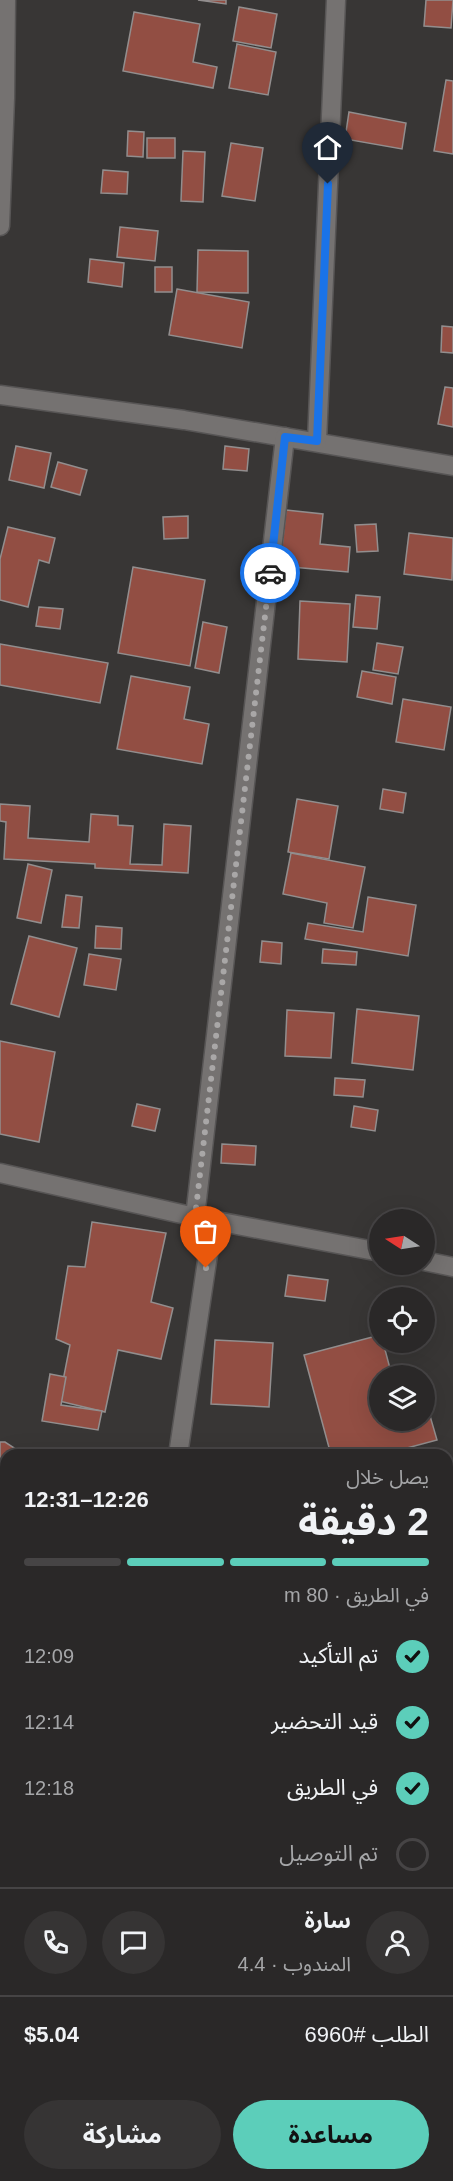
<!DOCTYPE html>
<html lang="ar">
<meta charset="utf-8">
<style>
:root{--surface:#2a2828;--page:#363434;--text:#f1f3f6;--muted:#a5a6a8;--line:#464445;--accent:#5cceba}
body{margin:0;font-family:Helvetica,"Noto Sans Arabic",sans-serif;background:var(--page);color:var(--text);direction:rtl;height:100vh;display:flex;flex-direction:column;font-size:22px;white-space:nowrap}
*{box-sizing:border-box;margin:0}
p{font-size:20px;color:var(--muted)}
.icon{flex:none;width:33px;height:33px;fill:none;stroke:currentColor;stroke-width:2;stroke-linecap:round;stroke-linejoin:round}
.map{position:relative;flex:1;overflow:hidden;direction:ltr}
.panel{position:absolute;left:0px;top:1449px;width:453px;height:732px;display:flex;flex-direction:column;background:var(--surface);border-radius:18px 18px 0 0;box-shadow:0 6px 24px #0002,0 0 0 2px var(--line);direction:rtl}
.panel>*{flex:none}
.needle{width:39px;rotate:282deg}
.controls{position:absolute;left:369px;top:1209px;display:grid;gap:12px}
.controls a{display:grid;place-items:center;width:66px;height:66px;border-radius:50%;background:var(--surface);box-shadow:0 6px 24px #0002,0 0 0 2px var(--line);font-size:30px}
.pin{position:absolute;display:grid;place-items:center;width:51px;height:51px;color:#fff;margin:-62px -26px;border-radius:50% 50% 50% 0;rotate:-45deg;box-shadow:0 0 6px #0007}
.pin .icon{rotate:45deg}
.courier{position:absolute;display:grid;place-items:center;width:60px;height:60px;margin:-30px;border:4px solid #1a73e8;border-radius:50%;background:#fff;color:#222;box-shadow:0 2px 8px #0007}
.head em{font-style:normal;font-weight:700}
.head div{display:flex;flex-direction:column-reverse}
.head{display:flex;align-items:center;justify-content:space-between;height:102px;padding:0 24px}
h1{font-size:39px;font-weight:700;line-height:45px}
.bar{display:grid;grid-template-columns:repeat(4,1fr);gap:9px 6px;align-content:center;height:72px;padding:0 24px}
.bar i{height:8px;border-radius:4px;background:var(--line)}
.bar .active{background:var(--accent)}
.bar p{grid-column:span 4}
.line{display:flex;align-items:center;gap:15px;padding:0 24px;border-top:2px solid var(--line)}
.line div{flex:1}
.round{display:grid;place-items:center;flex:none;width:63px;height:63px;border-radius:32px;background:var(--page)}
ol{padding:0 24px;list-style:none}
li{display:flex;align-items:center;gap:18px;height:66px}
li p{margin-inline-start:auto}
li .icon{padding:6px;border-radius:50%;background:var(--accent);color:#111;stroke-width:4}
li:last-child{color:var(--muted)}
li i{width:33px;height:33px;border:3px solid var(--line);border-radius:50%}
.primary-button{display:flex;gap:12px;margin-top:auto;padding:12px 24px}
.primary-button a{flex:1;height:69px;border-radius:36px;background:var(--accent);color:#111;font-size:24px;font-weight:700;line-height:69px;text-align:center}
.primary-button a+a{background:var(--page);color:var(--text)}
.map>svg:first-child{display:block}
.building{fill:#924e43;stroke:#928e8e;stroke-width:1.5}
.lines{fill:none;stroke-linecap:round;stroke-linejoin:round}
.street-casing{stroke:#575555;stroke-width:21}
.street{stroke:#757271;stroke-width:18}
.done{stroke:#a9a7a7;stroke-width:6;stroke-dasharray:0 10.8}
.route{stroke:#1a73e8;stroke-width:8}
</style>
<div class="map">
<svg width="453" height="2181" viewBox="0 0 453 2181">
<rect width="100%" height="100%" fill="#383635"/>
<g class="building">
<polygon points="198,0 226,0 226,4"/>
<polygon points="426,0 453,0 451,28 424,26"/>
<polygon points="239,7 277,14 271,48 233,41"/>
<polygon points="134,12 200,24 193,62 217,67 213,88 123,71"/>
<polygon points="237,44 276,52 268,95 229,88"/>
<polygon points="446,80 453,81 453,154 434,151"/>
<polygon points="349,112 406,123 402,149 345,139"/>
<polygon points="128,131 144,132 143,157 127,156"/>
<rect x="147" y="138" width="28" height="20"/>
<polygon points="231,143 263,148 255,201 222,196"/>
<polygon points="183,151 205,152 203,202 181,201"/>
<polygon points="103,170 128,172 127,194 101,193"/>
<polygon points="120,227 158,231 155,261 117,257"/>
<polygon points="198,250 248,251 248,293 197,292"/>
<polygon points="90,259 124,263 122,287 88,282"/>
<rect x="155" y="267" width="17" height="25"/>
<polygon points="177,289 249,302 242,348 169,335"/>
<polygon points="442,326 453,327 453,353 441,352"/>
<polygon points="445,387 453,388 453,427 438,424"/>
<polygon points="16,446 51,453 44,488 9,480"/>
<polygon points="225,446 249,449 247,471 223,469"/>
<polygon points="58,462 87,470 80,495 51,487"/>
<polygon points="286,510 323,514 320,544 350,547 348,572 280,566"/>
<polygon points="188,516 188,538 164,539 163,517"/>
<polygon points="376,524 378,551 357,552 355,525"/>
<polygon points="8,527 55,538 49,563 39,560 28,607 0,600 0,559"/>
<polygon points="409,533 453,538 452,580 404,574"/>
<polygon points="133,567 205,580 190,666 118,653"/>
<polygon points="356,595 380,597 377,629 353,627"/>
<polygon points="300,601 350,604 347,662 298,659"/>
<polygon points="39,607 63,609 60,629 36,626"/>
<polygon points="203,622 227,627 219,673 195,668"/>
<polygon points="377,643 403,647 398,674 373,670"/>
<polygon points="0,644 108,663 100,703 0,685"/>
<polygon points="362,671 396,677 392,704 357,697"/>
<polygon points="131,676 190,687 184,719 209,724 202,764 117,749"/>
<polygon points="403,699 451,707 444,750 396,742"/>
<polygon points="383,789 406,793 403,813 380,809"/>
<polygon points="297,799 338,806 329,859 288,852"/>
<polygon points="0,804 30,806 28,838 89,842 91,814 118,816 118,825 133,826 130,864 162,865 164,824 191,826 188,873 95,868 95,864 4,859 6,822 0,821"/>
<polygon points="291,853 365,867 353,928 324,923 327,903 283,894"/>
<polygon points="28,864 52,870 41,923 17,918"/>
<polygon points="66,895 82,897 79,928 62,927"/>
<polygon points="368,897 416,905 408,956 305,939 308,923 363,932"/>
<polygon points="96,926 122,928 121,949 95,948"/>
<polygon points="29,936 77,948 59,1017 11,1004"/>
<polygon points="262,941 282,943 281,964 260,962"/>
<polygon points="323,949 357,952 356,965 322,963"/>
<polygon points="89,954 121,959 116,990 84,985"/>
<polygon points="357,1009 419,1016 413,1070 352,1063"/>
<polygon points="287,1010 334,1013 331,1058 285,1056"/>
<polygon points="0,1041 55,1052 39,1142 0,1134"/>
<polygon points="335,1078 365,1080 363,1097 334,1095"/>
<polygon points="137,1104 160,1109 155,1131 132,1126"/>
<polygon points="354,1106 378,1110 375,1131 351,1127"/>
<polygon points="222,1144 256,1146 255,1165 221,1163"/>
<polygon points="92,1222 166,1233 151,1302 173,1308 161,1359 118,1350 105,1412 59,1401 70,1345 56,1339 68,1266 85,1267"/>
<polygon points="288,1275 328,1280 325,1301 285,1296"/>
<polygon points="380,1335 380,1342 383,1342 392,1376 380,1376 380,1420 424,1420 424,1403 426,1402 437,1440 381,1455 331,1455 304,1355"/>
<polygon points="215,1340 273,1343 269,1407 211,1404"/>
<polygon points="50,1374 66,1377 61,1405 102,1411 98,1430 42,1421"/>
<polygon points="0,1442 5,1442 25,1455 6,1455 6,1566 0,1598"/>
<polygon points="0,1768 6,1769 6,1802 0,1824"/>
<polygon points="0,1846 6,1847 6,1857 0,1876"/>
<polygon points="0,2172 6,2175 29,2179 29,2181 0,2181"/>
<polygon points="215,2175 245,2175 244,2181 214,2181"/>
</g>
<g class="lines">
<defs>
<g id="street">
<polyline points="0,226 5,98 6,0"/>
<polyline points="0,395 184,420 453,466"/>
<polyline points="317,441 336,0"/>
<polyline points="0,1173 195,1217 380,1252"/>
<polyline points="195,1217 285,437"/>
<polyline points="424,1261 453,1267"/>
<polyline points="178,1455 213,1221"/>
<polyline points="447,1747 453,1748"/>
<polyline points="329,2175 329,2181"/>
</g>
</defs>
<use href="#street" class="street-casing"/>
<use href="#street" class="street"/>
</g>
<g class="lines">
<polyline class="done" points="206,1268 213,1221 195,1217 270,573"/>
<polyline class="route" points="270,573 285,437 317,441 328,184"/>
</g>
</svg>
<div class="controls">
<a><svg class="needle" viewBox="-14 -14 28 28"><path d="M0-13l5 13h-10z" fill="#e53935"/><path d="M0 13l5-13h-10z" fill="#a5a6a8"/></svg></a>
<a><svg class="icon" aria-label="locate" viewBox="0 0 24 24"><circle cx="12" cy="12" r="6"/><path d="M12 2v4M12 18v4M2 12h4M18 12h4"/></svg></a>
<a><svg class="icon" aria-label="layers" viewBox="0 0 24 24"><path d="M12 4l9 5-9 5-9-5zM3 14l9 5 9-5"/></svg></a>
</div>
<div class="pin" style="left:206px;top:1268px;background:#ea580c"><svg class="icon" aria-label="bag" viewBox="0 0 24 24"><path d="M5 8h14l-1 12H6zM9 8a3 3 0 0 1 6 0"/></svg></div>
<div class="pin" style="left:328px;top:184px;background:#1f2937"><svg class="icon" aria-label="home" viewBox="0 0 24 24"><path d="M3 11l9-7 9 7M6 9v11h12V9"/></svg></div>
<div class="courier" style="left:270px;top:573px"><svg class="icon" aria-label="car" viewBox="0 0 24 24"><path d="M5 17H2v-5l4-1 3-4h7l3 4 3 1v5h-3M9 17h6M6 11h13"/><circle cx="7" cy="17" r="2"/><circle cx="17" cy="17" r="2"/></svg></div>
<section class="panel">
<div class="head"><div><h1>2 دقيقة</h1><p>يصل خلال</p></div><em>12:26–12:31</em></div>
<div class="bar"><i class="active"></i><i class="active"></i><i class="active"></i><i></i><p>في الطريق · 80 m</p></div>
<ol>
<li><svg class="icon" aria-label="check" viewBox="0 0 24 24"><path d="M5 12l5 5 9-10"/></svg>تم التأكيد<p>12:09</p></li>
<li><svg class="icon" aria-label="check" viewBox="0 0 24 24"><path d="M5 12l5 5 9-10"/></svg>قيد التحضير<p>12:14</p></li>
<li><svg class="icon" aria-label="check" viewBox="0 0 24 24"><path d="M5 12l5 5 9-10"/></svg>في الطريق<p>12:18</p></li>
<li><i></i>تم التوصيل</li>
</ol>
<div class="line" style="height:108px"><a class="round"><svg class="icon" aria-label="person" viewBox="0 0 24 24"><circle cx="12" cy="8" r="4"/><path d="M4 21q1-7 8-7t8 7"/></svg></a><div><b>سارة</b><p>المندوب · 4.4</p></div><a class="round"><svg class="icon" aria-label="chat" viewBox="0 0 24 24"><path d="M4 5h16v11H9l-5 4z"/></svg></a><a class="round"><svg class="icon" aria-label="phone" viewBox="0 0 24 24"><path d="M5 4h4l2 5-3 2q2 4 5 5l2-3 5 2v4C11 20 4 13 5 4z"/></svg></a></div>
<div class="line" style="height:78px"><div>الطلب #6960</div><b>$5.04</b></div>
<div class="primary-button"><a>مساعدة</a><a>مشاركة</a></div>
</section>
</div>
